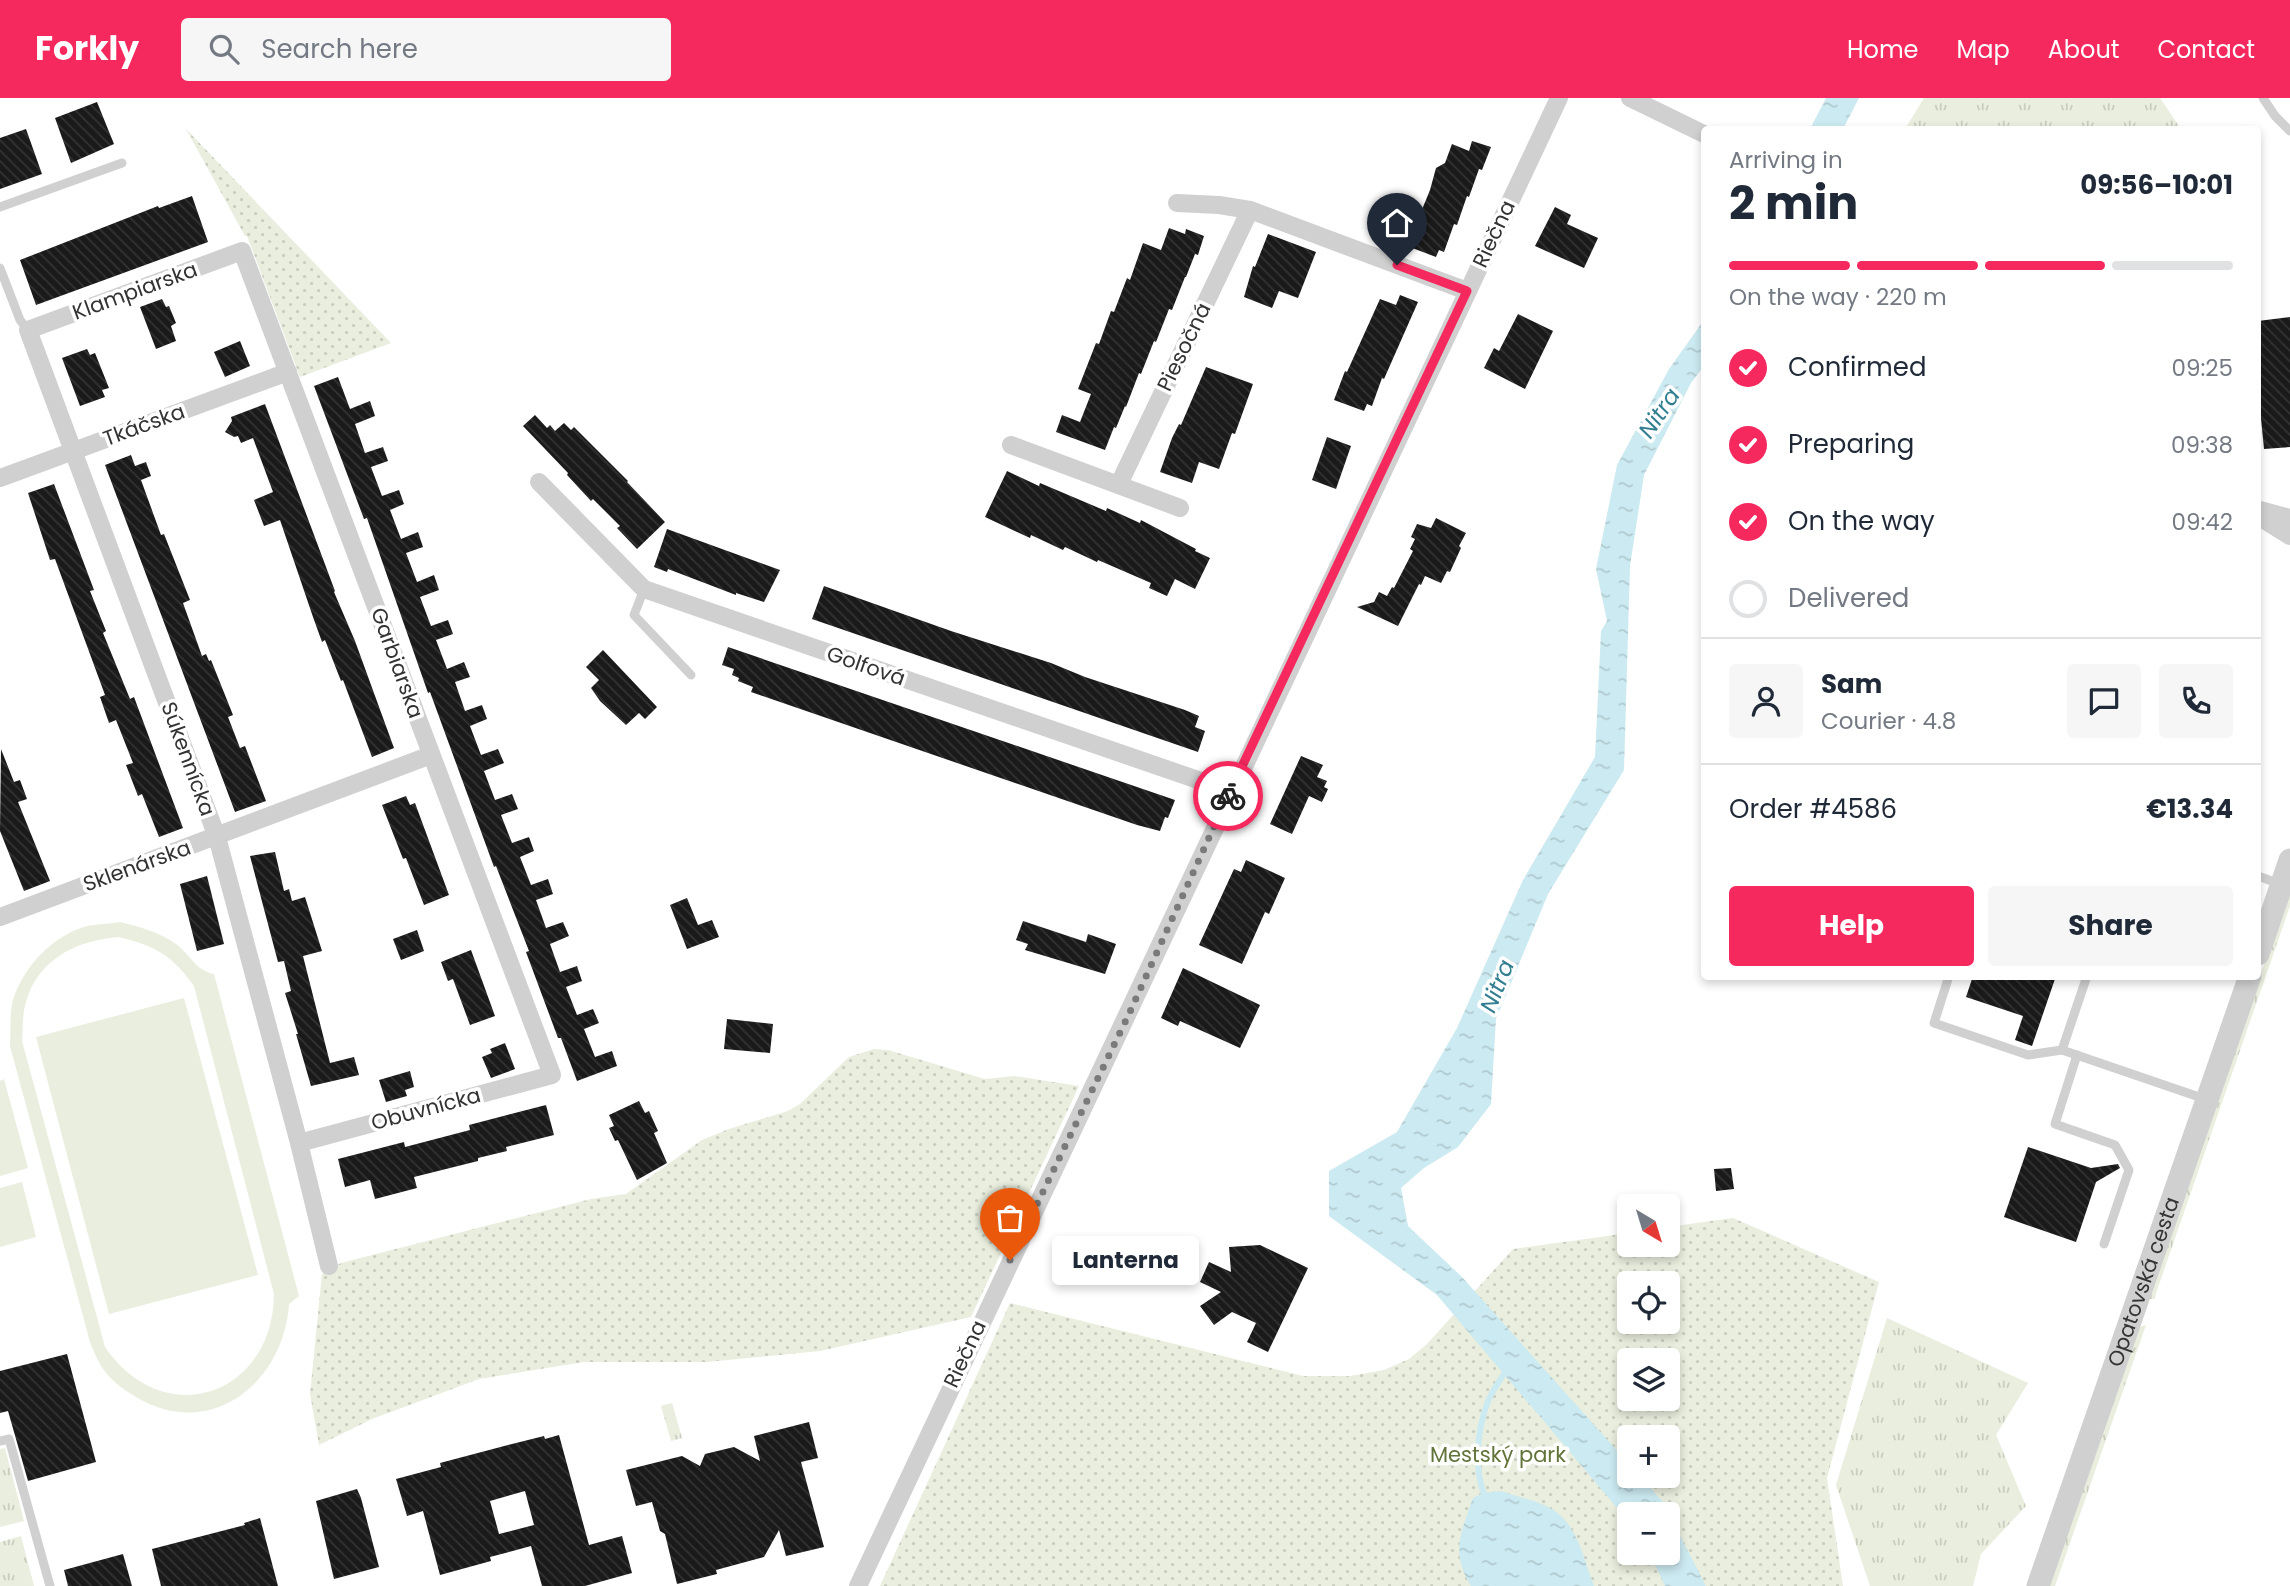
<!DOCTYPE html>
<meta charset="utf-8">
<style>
:root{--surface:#fff;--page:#f6f6f7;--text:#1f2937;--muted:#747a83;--line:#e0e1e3;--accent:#f6295f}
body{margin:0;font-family:Poppins,sans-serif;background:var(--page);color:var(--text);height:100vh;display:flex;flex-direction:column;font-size:26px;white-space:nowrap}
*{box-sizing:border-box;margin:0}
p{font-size:23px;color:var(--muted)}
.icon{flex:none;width:38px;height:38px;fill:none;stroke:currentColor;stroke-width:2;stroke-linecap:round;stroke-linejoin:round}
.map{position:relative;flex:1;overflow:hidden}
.side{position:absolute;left:1701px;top:28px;width:560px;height:854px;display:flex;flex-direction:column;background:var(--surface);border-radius:7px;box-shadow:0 4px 10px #0003}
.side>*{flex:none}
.needle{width:46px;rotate:142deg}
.controls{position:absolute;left:1617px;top:1096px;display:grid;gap:14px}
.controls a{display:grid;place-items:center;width:63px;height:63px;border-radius:7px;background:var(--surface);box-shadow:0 4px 10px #0003;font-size:35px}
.pin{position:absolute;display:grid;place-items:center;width:60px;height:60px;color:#fff;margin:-72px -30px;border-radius:50% 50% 50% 0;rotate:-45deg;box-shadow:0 0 7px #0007}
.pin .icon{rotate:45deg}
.courier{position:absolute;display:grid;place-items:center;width:70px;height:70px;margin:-35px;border:5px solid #f6295f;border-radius:50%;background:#fff;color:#222;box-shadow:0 2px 9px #0007}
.bubble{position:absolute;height:49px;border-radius:7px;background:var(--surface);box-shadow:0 4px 10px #0003;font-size:23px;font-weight:700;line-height:49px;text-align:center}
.overview em{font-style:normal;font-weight:700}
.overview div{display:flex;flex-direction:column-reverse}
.overview{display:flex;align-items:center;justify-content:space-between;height:119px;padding:0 28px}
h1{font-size:46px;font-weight:700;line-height:52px}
.bar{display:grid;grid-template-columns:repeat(4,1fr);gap:10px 7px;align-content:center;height:84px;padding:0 28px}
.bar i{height:9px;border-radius:5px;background:var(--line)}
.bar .active{background:var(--accent)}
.bar p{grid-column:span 4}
.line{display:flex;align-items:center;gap:18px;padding:0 28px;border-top:2px solid var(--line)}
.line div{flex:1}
.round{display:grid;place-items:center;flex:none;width:74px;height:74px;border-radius:7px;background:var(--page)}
ol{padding:0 28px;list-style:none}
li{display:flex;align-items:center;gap:21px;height:77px}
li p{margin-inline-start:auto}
li .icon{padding:7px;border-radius:50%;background:var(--accent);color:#fff;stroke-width:4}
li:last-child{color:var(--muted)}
li i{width:38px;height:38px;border:4px solid var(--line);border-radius:50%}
.cta{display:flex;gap:14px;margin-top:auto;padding:14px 28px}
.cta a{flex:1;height:80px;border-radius:7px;background:var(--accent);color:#fff;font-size:28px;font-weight:700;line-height:80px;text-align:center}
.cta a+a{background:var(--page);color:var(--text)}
header{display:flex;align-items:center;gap:42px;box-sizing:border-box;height:98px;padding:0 35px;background:var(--accent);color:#fff}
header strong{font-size:33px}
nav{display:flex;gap:38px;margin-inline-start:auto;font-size:24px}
.search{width:490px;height:63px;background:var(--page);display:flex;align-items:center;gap:18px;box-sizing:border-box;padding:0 24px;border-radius:7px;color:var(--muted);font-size:26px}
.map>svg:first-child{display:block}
.grass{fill:url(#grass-tufts)}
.park{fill:url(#park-dots);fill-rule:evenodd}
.pitch{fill:#e9eede;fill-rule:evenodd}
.water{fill:url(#water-ripples)}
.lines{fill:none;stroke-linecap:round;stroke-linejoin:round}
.stream{stroke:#cceaf1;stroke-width:6}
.building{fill:url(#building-back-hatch);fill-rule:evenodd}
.service{stroke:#d0d0d0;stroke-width:9}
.minor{stroke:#d0d0d0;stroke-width:18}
.tertiary{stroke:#d0d0d0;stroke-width:23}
.done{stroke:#7a7a7a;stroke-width:7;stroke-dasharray:0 12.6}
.route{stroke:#f6295f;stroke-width:9}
.labels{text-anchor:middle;stroke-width:7;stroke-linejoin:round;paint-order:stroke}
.street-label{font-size:21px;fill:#333;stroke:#fff}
.park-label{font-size:21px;fill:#61743a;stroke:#fff}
.water-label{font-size:23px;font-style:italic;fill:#337f91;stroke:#fff}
</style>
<header>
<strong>Forkly</strong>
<div class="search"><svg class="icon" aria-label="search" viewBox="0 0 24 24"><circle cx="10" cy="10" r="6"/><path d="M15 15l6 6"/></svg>Search here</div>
<nav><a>Home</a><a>Map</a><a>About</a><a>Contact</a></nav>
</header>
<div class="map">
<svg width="2290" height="1488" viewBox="0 0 2290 1488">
<defs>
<pattern id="grass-tufts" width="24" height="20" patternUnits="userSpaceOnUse" patternTransform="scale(1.75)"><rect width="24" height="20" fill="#e9eede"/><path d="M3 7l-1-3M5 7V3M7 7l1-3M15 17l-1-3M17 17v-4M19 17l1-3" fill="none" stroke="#c8cdbf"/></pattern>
<pattern id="park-dots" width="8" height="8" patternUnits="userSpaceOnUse" patternTransform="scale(1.75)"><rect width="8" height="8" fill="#e9eede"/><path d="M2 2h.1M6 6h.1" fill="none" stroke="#c8cdbf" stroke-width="1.8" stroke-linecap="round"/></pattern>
<pattern id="water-ripples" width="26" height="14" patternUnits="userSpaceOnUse" patternTransform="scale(1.75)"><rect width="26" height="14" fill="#cceaf1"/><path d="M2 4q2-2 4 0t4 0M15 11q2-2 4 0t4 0" fill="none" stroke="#b0c9cf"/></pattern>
<pattern id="building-back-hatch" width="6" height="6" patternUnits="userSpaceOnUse" patternTransform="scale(1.75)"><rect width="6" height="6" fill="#1a1a1a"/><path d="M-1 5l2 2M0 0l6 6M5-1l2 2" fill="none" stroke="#333"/></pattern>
</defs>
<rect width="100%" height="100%" fill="#fff"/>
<g class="grass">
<polygon points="1924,0 2160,0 2181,31 1905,31"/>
<polygon points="2290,791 2290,808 2154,1201 2148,1201"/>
<polygon points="1887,1220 2028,1285 1996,1337 2026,1408 1981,1456 1973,1488 1870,1488 1836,1387"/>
<polygon points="2146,1227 2055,1488 2049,1488 2139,1229"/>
<polygon points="672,1305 682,1340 671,1343 661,1308"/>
<polygon points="5,1350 24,1423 0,1429 0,1351"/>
<polygon points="21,1438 34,1488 0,1488 0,1444"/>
</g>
<g class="park">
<polygon points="186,31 391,245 300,279 247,138 245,138"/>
<polygon points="874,951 888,952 985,981 1014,978 1079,988 971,1219 820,1253 707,1264 584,1264 479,1281 372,1321 319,1347 310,1296 322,1176 341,1165 591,1101 626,1096 702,1042 729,1031 788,1013 800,1006 849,959"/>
<path d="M 1733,1120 L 1879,1184 L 1827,1380 L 1843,1488 L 880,1488 L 1010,1205 L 1303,1278 L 1350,1278 L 1384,1272 L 1409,1261 L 1427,1246 L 1513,1151 L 1629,1135 L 1629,1146 L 1668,1146 L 1668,1129 ZM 1629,1185 L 1668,1185 L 1668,1223 L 1629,1223 ZM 1629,1262 L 1668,1262 L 1668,1300 L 1629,1300 ZM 1629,1339 L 1668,1339 L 1668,1377 L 1629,1377 ZM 1629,1416 L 1668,1416 L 1668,1454 L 1629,1454 Z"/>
</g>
<g class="pitch">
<path d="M 120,824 C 140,829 159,834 176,846 C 192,858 195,872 214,876 L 299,1198 L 289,1206 C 284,1284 211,1344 136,1299 C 110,1283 101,1273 90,1244 L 10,948 C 11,933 9,913 14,899 C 25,867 54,837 87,828 C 98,826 110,826 120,824 ZM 119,839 C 155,848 172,857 194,888 L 274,1196 C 273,1298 164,1335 105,1249 L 22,943 C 23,931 22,917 26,904 C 38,861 77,842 119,839 Z"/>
<polygon points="184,900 258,1177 109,1216 36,939"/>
<polygon points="4,981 28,1070 0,1078 0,983"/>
<polygon points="22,1084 36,1139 0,1149 0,1090"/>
</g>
<g class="water">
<polygon points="1826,0 1859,0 1843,31 1810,31"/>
<polygon points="1704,222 1704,268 1691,285 1644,377 1630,468 1624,672 1548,796 1496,921 1491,1006 1458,1049 1424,1070 1401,1090 1408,1128 1462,1179 1629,1366 1629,1377 1639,1377 1662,1403 1706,1488 1665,1488 1649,1454 1668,1454 1668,1416 1629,1416 1629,1424 1437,1197 1329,1118 1329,1073 1397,1034 1457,930 1523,782 1595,659 1601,533 1607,523 1596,471 1617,367 1669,271"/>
<path d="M 1501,1393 C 1518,1399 1539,1403 1553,1412 C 1578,1427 1584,1463 1594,1488 L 1471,1488 C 1450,1454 1461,1435 1473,1400 L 1483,1395 Z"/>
</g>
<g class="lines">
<path class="stream" d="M 1486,1401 C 1473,1373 1477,1332 1488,1303 C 1493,1292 1501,1280 1508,1270"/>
</g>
<g class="building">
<polygon points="97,4 114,46 71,65 55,20"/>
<polygon points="26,31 42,76 0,91 0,40"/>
<polygon points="1472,43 1491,49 1482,72 1479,71 1469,99 1467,98 1457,127 1454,126 1444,154 1439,152 1436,159 1407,148 1430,92 1436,70 1445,65 1452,46 1469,53"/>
<polygon points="192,98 208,144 36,207 20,162 158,108 159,110"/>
<polygon points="1555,109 1571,117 1567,126 1598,140 1584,170 1535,148"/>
<polygon points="1169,130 1185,136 1186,131 1204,138 1198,157 1195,156 1186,179 1185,179 1172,212 1169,211 1156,244 1154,243 1141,276 1139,275 1126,309 1125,308 1116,330 1114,329 1105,352 1056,334 1062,317 1080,324 1091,296 1078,291 1096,245 1099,246 1111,213 1114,214 1127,180 1130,182 1143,145 1161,152"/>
<polygon points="1268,136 1316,154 1298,200 1279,193 1272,210 1244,199 1253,168 1255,169"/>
<polygon points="1400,197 1418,204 1384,281 1382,280 1372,308 1367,306 1364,313 1334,302 1345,273 1347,274 1380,201 1396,207"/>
<polygon points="162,201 166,209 169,208 176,225 171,228 176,243 156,251 140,209"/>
<polygon points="1518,216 1553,233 1525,291 1484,270 1494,250 1499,253"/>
<polygon points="2290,219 2290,349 2264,351 2258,290 2258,223"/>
<polygon points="240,243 250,268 225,279 214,254"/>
<polygon points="87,251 90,257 95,255 109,290 102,292 105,299 80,308 62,260"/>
<polygon points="1206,269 1253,286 1235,336 1232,335 1219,371 1199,364 1192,385 1160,374 1172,340 1179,326 1181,327"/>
<polygon points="338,279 350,311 370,303 375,318 355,326 365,355 383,349 388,363 371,369 382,398 399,392 404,406 390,412 401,441 418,434 423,449 406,455 417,484 434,477 439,492 420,499 431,528 448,522 453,536 436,542 447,571 464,564 470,579 455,584 465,613 482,607 487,621 470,628 481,657 498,651 504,665 484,673 495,702 512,696 518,711 501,717 512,745 529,739 534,753 520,759 531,787 548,781 553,796 536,802 546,830 563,824 569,838 550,846 560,874 577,868 582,883 566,889 577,917 593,911 599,925 584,931 595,959 612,953 617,968 577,983 561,940 558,940 526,854 529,853 496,768 494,769 430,594 428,595 367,420 364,421 314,288"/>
<polygon points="265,306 335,493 334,494 355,543 394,650 372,659 343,582 341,583 325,542 322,544 313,519 280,422 264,428 254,402 273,394 253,340 241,345 238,338 234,339 225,334 232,323 231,319"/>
<polygon points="535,317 547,330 550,327 555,333 564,325 571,332 574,329 628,383 627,384 665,424 637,451 617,430 620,428 593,401 591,403 567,377 568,375 523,328"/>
<polygon points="1327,339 1351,348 1336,391 1312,382"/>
<polygon points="131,357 135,368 146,364 151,378 141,382 161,437 164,436 190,502 183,505 202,558 206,556 209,563 211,562 233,617 228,619 240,650 245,648 266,703 235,714 105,367"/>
<polygon points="1007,373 1039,388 1040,385 1106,413 1107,410 1140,425 1141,422 1196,451 1195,453 1210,460 1195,491 1175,481 1167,498 1149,490 1151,485 1098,462 1097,464 1065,449 1063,452 1031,437 1030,440 985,419"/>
<polygon points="54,386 94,492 90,493 106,533 103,535 130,601 134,599 183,730 159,739 142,696 138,698 126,667 133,665 116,622 109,625 100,599 105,597 55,461 50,462 28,395"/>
<polygon points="1436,420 1466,435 1459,448 1461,450 1450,474 1447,473 1441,485 1425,478 1421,487 1419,486 1398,528 1357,509 1374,504 1379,494 1387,498 1392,489 1394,490 1413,453 1410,451 1415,441 1411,439 1417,426 1431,430"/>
<polygon points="667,431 780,472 764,504 736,495 736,497 668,471 667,474 654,469"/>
<polygon points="824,488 951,533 1051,565 1085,579 1185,612 1199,618 1195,629 1205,633 1198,654 812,521"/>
<polygon points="728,549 1175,702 1168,720 1165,719 1160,733 1137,727 751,594 753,589 738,583 739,580 732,577 734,571 722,567"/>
<polygon points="603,552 657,609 645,621 639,615 626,627 600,603 591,590 599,582 586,569"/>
<polygon points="1,651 14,684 20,682 27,701 18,704 50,783 24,793 0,733"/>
<polygon points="1301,658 1323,667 1317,679 1327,683 1324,689 1328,691 1322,704 1309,698 1292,736 1270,726"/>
<polygon points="406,698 410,707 415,705 449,797 424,807 406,760 403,761 382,707"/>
<polygon points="275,754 284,793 289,791 292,803 305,799 322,853 303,858 330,965 354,959 359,977 311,988 296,936 298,936 285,895 291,893 284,863 278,864 250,758"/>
<polygon points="1246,762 1285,780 1269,816 1265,814 1242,866 1199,847 1234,771 1241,774"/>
<polygon points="207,778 224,846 197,853 180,786"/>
<polygon points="687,800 698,827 712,822 719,839 687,851 670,807"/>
<polygon points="1023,823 1086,844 1088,836 1116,846 1105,876 1025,852 1028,846 1016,842"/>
<polygon points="417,832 424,853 401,862 393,841"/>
<polygon points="471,852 495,918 470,927 453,881 448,883 441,864"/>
<polygon points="1183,870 1260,907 1240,950 1180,923 1178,928 1161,920"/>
<polygon points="1973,878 2056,878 2032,948 2015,942 2023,918 1966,899"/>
<polygon points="727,921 773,926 770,955 724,951"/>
<polygon points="505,945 515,971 491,980 482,959 492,955 490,951"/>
<polygon points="410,973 414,989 405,992 407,998 386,1004 379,982"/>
<polygon points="639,1003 645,1015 649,1013 658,1033 654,1035 667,1065 637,1082 618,1042 615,1043 609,1030 614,1028 609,1017"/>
<polygon points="546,1007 554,1037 506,1049 507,1053 478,1060 478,1063 414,1079 417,1090 375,1101 370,1082 345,1089 338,1061 404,1044 405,1049 470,1032 469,1027"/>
<polygon points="2028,1049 2091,1070 2118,1066 2120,1070 2096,1084 2076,1144 2004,1119"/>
<polygon points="1731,1070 1734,1091 1716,1093 1714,1071"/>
<polygon points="1260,1147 1308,1170 1268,1254 1247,1244 1256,1225 1232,1214 1214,1227 1200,1208 1221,1194 1200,1184 1209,1164 1231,1174 1229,1149"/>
<polygon points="67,1256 96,1364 28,1383 8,1313 0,1315 0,1273"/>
<polygon points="809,1324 818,1360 801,1364 824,1449 786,1458 779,1432 764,1459 716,1472 717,1476 677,1486 665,1436 660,1433 652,1404 636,1408 626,1372 682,1358 700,1368 705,1356 734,1349 760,1363 754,1338"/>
<path d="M 559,1337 L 589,1447 L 622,1438 L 632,1475 L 585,1488 L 542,1488 L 531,1448 L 490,1459 L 491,1463 L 440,1477 L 423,1413 L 407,1418 L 396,1381 L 441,1369 L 440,1365 L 508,1347 L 544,1338 L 545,1341 ZM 525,1393 L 534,1427 L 499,1436 L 490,1403 Z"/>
<polygon points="357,1391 361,1400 379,1469 334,1481 316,1403"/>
<polygon points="260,1420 278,1488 161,1488 152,1451 245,1427 244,1425"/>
<polygon points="123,1456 132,1488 68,1488 64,1472"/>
</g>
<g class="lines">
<g class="service">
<polyline points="2263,0 2275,18 2290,33"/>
<polyline points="0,109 122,65"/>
<polyline points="0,170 20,222 28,232"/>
<polyline points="644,491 634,517 691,577"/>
<polyline points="2258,778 2280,786"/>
<polyline points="1949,878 1934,925 2028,957 2062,952 2205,1001"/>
<polyline points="2062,952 2087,878"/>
<polyline points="2077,957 2055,1026 2115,1047 2129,1072 2104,1146"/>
<polyline points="0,1343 9,1341 50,1488"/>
</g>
<g class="minor">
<polyline points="1630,0 1704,36"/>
<polyline points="1177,105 1219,107 1250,112"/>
<polyline points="1011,347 1180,410"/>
<polyline points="0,380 288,274"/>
<polyline points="539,384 644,491 1230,693"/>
<polyline points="1119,386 1250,112 1467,193"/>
<polyline points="2260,412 2290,420"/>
<polyline points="2258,418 2290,438"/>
<polyline points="0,819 431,657"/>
<polyline points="299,1045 552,977 242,153 28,232 217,739 299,1045 329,1168"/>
<polyline points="858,1488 1559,0"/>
</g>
<g class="tertiary">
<polyline points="2258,856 2290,762"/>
<path id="s1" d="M 2038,1488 L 2250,878"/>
</g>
</g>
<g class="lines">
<polyline class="done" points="1010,1162 1128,918 1228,698"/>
<polyline class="route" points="1228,698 1467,193 1397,167"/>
</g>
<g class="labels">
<g class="street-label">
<text transform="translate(1494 136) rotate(-65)" y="7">Riečna</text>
<text transform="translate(135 193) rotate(-20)" y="7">Klampiarska</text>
<text transform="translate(1184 249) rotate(-64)" y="7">Piesočná</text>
<text transform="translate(144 327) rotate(-20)" y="7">Tkáčska</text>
<text transform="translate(397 565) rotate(70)" y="7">Garbiarska</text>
<text transform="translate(866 568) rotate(19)" y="7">Golfová</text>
<text transform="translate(188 661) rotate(70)" y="7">Súkennícka</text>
<text transform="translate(137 768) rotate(-20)" y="7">Sklenárska</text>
<text transform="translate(426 1011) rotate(-15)" y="7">Obuvnícka</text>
<text dy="7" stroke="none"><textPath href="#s1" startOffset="322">Opatovská cesta</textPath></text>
<text transform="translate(965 1256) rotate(-65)" y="7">Riečna</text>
</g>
<g class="park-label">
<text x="1498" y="1364">Mestský park</text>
</g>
<g class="water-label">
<text transform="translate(1659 315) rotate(-56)" y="8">Nitra</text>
<text transform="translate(1497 888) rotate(-68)" y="8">Nitra</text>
</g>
</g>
</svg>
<div class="controls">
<a><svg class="needle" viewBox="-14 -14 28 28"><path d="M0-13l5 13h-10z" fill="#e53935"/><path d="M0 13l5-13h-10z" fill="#747a83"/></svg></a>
<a><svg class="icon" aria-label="locate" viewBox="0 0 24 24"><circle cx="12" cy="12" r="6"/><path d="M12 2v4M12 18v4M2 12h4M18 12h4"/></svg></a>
<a><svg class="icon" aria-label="layers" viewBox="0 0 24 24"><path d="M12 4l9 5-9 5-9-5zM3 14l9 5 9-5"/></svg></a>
<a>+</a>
<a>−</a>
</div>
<div class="pin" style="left:1010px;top:1162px;background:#ea580c"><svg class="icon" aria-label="bag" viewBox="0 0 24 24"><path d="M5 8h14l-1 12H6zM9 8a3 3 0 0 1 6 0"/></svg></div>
<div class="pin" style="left:1397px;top:167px;background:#1f2937"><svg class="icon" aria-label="home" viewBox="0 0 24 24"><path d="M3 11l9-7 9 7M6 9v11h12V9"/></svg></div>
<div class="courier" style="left:1228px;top:698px"><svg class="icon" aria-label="bike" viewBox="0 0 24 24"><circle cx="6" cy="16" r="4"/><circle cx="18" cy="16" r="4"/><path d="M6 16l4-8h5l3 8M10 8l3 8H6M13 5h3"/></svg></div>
<div class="bubble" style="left:1052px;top:1138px;width:147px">Lanterna</div>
<section class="side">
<div class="overview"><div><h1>2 min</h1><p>Arriving in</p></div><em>09:56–10:01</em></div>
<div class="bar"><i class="active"></i><i class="active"></i><i class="active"></i><i></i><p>On the way · 220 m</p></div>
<ol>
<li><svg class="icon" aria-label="check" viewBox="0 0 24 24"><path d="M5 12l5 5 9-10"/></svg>Confirmed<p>09:25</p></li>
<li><svg class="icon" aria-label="check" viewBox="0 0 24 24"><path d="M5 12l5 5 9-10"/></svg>Preparing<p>09:38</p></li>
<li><svg class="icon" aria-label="check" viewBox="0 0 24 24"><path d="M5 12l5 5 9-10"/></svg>On the way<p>09:42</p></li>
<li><i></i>Delivered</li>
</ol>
<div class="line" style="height:126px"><a class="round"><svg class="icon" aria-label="person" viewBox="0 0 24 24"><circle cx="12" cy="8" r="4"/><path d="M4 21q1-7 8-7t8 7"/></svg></a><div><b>Sam</b><p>Courier · 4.8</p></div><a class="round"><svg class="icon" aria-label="chat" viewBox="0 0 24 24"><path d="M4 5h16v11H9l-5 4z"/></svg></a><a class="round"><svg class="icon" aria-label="phone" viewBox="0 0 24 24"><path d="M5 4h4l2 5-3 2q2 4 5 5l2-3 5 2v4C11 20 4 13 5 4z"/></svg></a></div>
<div class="line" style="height:91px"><div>Order #4586</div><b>€13.34</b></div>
<div class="cta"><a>Help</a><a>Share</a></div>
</section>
</div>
